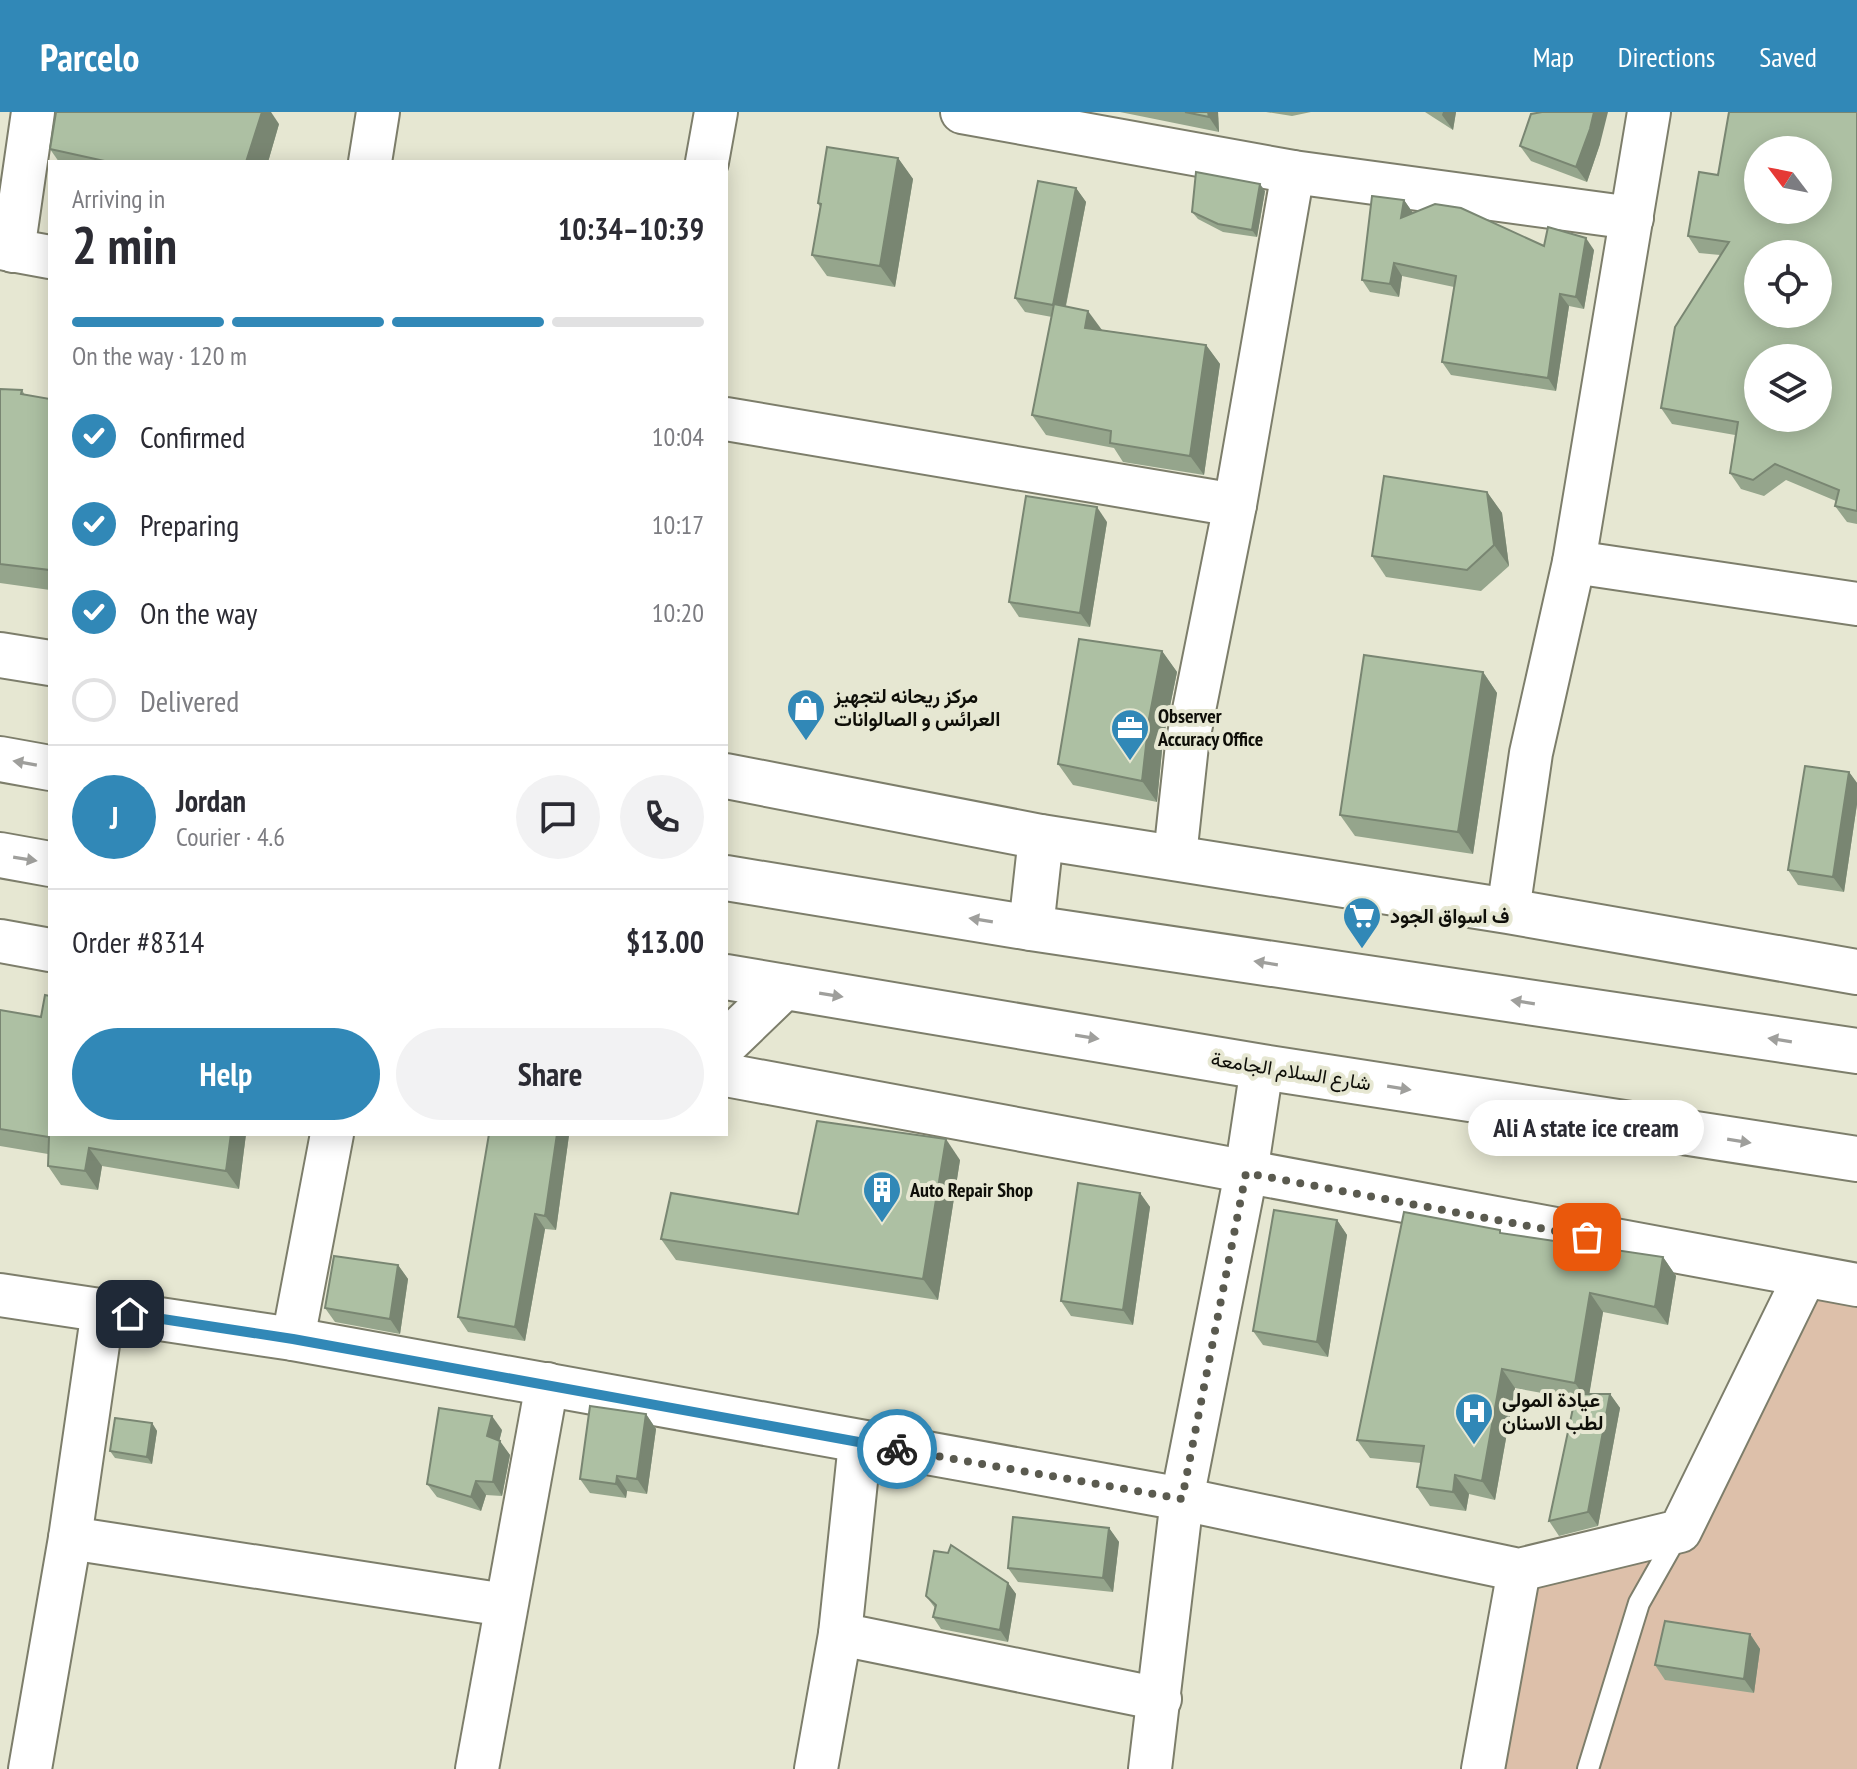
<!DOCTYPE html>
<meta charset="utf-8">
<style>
:root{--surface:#fff;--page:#f2f2f3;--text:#2b2b33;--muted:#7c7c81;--line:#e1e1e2;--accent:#3188b7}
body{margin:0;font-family:"PT Sans Narrow",Vazirmatn,sans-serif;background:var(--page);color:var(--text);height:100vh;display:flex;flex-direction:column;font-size:30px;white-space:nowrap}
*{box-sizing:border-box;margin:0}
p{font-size:26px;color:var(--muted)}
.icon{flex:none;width:44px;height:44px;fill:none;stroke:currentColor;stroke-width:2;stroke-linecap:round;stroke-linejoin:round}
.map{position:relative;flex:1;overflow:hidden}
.panel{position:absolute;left:48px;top:48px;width:680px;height:976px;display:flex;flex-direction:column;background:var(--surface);border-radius:0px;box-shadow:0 4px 20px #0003}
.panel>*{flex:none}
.needle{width:52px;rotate:302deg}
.controls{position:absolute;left:1744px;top:24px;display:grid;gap:16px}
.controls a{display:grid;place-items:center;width:88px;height:88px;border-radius:50%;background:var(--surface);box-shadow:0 4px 20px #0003;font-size:40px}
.pin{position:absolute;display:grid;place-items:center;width:68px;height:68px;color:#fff;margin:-34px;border-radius:16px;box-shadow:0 4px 12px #0006}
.courier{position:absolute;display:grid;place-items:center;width:80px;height:80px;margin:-40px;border:6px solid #3188b7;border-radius:50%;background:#fff;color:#222;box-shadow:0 2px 10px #0007}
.bubble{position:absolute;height:56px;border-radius:28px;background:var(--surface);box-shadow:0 4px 20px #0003;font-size:26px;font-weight:700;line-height:56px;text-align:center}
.headline em{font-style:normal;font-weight:700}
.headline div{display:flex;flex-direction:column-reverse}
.headline{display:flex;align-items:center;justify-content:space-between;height:136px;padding:0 24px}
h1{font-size:52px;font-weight:700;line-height:60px}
.bar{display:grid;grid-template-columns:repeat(4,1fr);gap:12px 8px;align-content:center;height:96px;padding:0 24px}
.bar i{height:10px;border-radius:6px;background:var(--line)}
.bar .on{background:var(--accent)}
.bar p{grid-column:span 4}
.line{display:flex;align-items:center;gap:20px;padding:0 24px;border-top:2px solid var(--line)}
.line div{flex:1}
.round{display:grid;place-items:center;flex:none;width:84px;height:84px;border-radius:42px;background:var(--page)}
ol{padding:0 24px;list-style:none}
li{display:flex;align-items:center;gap:24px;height:88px}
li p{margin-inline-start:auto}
li .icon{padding:8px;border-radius:50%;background:var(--accent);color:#fff;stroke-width:4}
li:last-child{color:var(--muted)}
li i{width:44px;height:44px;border:4px solid var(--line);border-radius:50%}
.button{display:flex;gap:16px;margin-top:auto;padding:16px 24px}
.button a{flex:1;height:92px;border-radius:48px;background:var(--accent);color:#fff;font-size:32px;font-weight:700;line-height:92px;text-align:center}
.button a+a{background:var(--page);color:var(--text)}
header{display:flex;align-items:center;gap:48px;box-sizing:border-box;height:112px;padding:0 40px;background:var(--accent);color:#fff}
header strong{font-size:38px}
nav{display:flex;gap:44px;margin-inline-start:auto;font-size:28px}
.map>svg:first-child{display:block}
.green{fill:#ddc0aa}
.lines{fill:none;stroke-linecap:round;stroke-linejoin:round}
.service-casing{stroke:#7d7e6b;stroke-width:24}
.minor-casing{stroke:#7d7e6b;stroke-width:46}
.tertiary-casing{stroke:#7d7e6b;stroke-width:48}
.secondary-casing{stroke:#7d7e6b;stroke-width:48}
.service{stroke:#fff;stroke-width:20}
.minor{stroke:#fff;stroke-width:42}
.tertiary{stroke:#fff;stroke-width:44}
.secondary{stroke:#fff;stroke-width:44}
.wall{fill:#95a58c}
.shaded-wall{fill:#798672}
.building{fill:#adc0a3;stroke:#798672;stroke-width:2;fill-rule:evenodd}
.oneway{fill:#9f9f9c}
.done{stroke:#5a5a4f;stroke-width:8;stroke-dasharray:0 14.4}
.route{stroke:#3188b7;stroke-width:10}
.labels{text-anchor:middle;stroke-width:8;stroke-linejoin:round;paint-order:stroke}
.poi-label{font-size:20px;font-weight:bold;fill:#0e0e08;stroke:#e6e7d2;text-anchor:start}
.street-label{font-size:20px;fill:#0e0e08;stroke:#e6e7d2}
</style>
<header>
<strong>Parcelo</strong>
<nav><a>Map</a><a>Directions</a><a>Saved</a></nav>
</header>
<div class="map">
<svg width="1857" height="1657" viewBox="0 0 1857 1657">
<rect width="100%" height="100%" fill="#e6e7d2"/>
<polygon class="green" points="1804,1166 1857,1173 1857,1657 1476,1657 1519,1458 1680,1418"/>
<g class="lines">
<defs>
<polyline id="service" points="1588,1657 1639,1491 1678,1422"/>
<g id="minor">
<polyline points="962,0 1293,60 1632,106"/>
<polyline points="370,50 378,0"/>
<polyline points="707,50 716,0"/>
<polyline points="0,136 50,145"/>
<polyline points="13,139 33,0"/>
<polyline points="726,307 1235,393"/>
<polyline points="1574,450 1857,492"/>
<polyline points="1175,744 1187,633 1235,393 1293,60"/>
<polyline points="1508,799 1531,641 1574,450 1649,0"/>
<polyline points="0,829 50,838"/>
<polyline points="726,963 1857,1173"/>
<polyline points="0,1183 293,1227 1182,1387 1519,1458 1680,1419 1804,1166"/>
<polyline points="293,1227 332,1022"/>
<polyline points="70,1426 505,1493"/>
<polyline points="840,1522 1160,1587"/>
<polyline points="30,1657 70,1426 103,1198"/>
<polyline points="477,1657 547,1272"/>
<polyline points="816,1657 840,1522 860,1331"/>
<polyline points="1150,1657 1182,1387 1246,1061 1262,955"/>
<polyline points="1483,1657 1519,1458"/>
</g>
<g id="tertiary">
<polyline points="0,543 50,551"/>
<polyline points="726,664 1041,725 1508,799 1857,860"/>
</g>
<g id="secondary">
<polyline points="0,647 50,656"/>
<polyline points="0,743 50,752"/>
<polyline points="726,766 1031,816 1857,939"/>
<polyline points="1031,816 1041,725"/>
<polyline points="726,865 1262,955 1857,1047"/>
<polyline points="726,931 784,875"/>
</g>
</defs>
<use href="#service" class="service-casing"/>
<use href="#minor" class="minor-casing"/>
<use href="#tertiary" class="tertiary-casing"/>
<use href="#secondary" class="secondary-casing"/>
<use href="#service" class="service"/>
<use href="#minor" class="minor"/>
<use href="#tertiary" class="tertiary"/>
<use href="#secondary" class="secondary"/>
</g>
<g class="wall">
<polygon points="1120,0 1218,0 1219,20"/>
<polygon points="1266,0 1311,0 1292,4"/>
<polygon points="1425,0 1456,0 1453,18"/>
<polygon points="1857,0 1857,412 1847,410 1835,394 1836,389 1786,368 1764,384 1741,377 1730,361 1735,323 1672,312 1661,296 1720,143 1699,141 1688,124 1718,63"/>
<polygon points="279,12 268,50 59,50 50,37"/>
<polygon points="1600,32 1587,70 1531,49 1520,34"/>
<polygon points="898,46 913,67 895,175 827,164 812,143 820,95 818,91"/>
<polygon points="1076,76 1086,90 1066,194 1102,218 1206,233 1220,252 1204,363 1123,350 1114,336 1046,323 1032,303 1052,205 1025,200 1015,186"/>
<polygon points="1265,79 1257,125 1223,120 1198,107 1192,100"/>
<polygon points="1404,88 1413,101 1544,134 1594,138 1584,197 1569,194 1556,279 1451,263 1442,250 1454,175 1402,164 1399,185 1370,180 1362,168"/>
<polygon points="0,277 22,278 25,283 50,287 50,478 0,471"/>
<polygon points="1487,380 1502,401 1509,454 1481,479 1386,465 1372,444"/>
<polygon points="1107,410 1090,515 1019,505 1009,490"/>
<polygon points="1162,539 1177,560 1163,628 1157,690 1073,673 1058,652"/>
<polygon points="1483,560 1497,581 1473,742 1355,724 1340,703"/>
<polygon points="1849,660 1857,671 1857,692 1844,780 1798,773 1788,758"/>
<polygon points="0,898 50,1022 246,1022 239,1077 102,1054 98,1078 61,1073 48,1054 48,1042 0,1034"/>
<polygon points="569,1023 556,1118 545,1117 525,1229 468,1220 458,1205"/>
<polygon points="960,1048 938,1188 676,1148 661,1127 798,1102"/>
<polygon points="1140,1081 1150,1095 1133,1213 1071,1204 1061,1189"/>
<polygon points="1337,1108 1347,1123 1328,1245 1263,1233 1253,1219"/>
<polygon points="1503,1122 1663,1145 1676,1164 1668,1213 1603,1200 1589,1282 1610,1282 1620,1296 1598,1414 1559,1424 1549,1409 1575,1287 1515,1276 1495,1388 1469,1382 1466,1399 1430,1394 1417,1375 1421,1351 1370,1346 1357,1328"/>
<polygon points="398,1153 408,1167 400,1222 335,1210 325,1196"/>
<polygon points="646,1302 656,1317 647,1382 627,1379 626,1386 590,1381 580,1367"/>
<polygon points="152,1311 157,1319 152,1352 115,1346 110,1339"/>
<polygon points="502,1318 499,1329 510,1343 502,1384 486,1383 481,1399 437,1385 427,1372"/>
<polygon points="1109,1416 1119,1430 1113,1480 1018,1470 1008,1456"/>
<polygon points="948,1441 1008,1471 1016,1482 1008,1530 941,1517 933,1505 935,1496 926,1484"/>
<polygon points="1750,1522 1760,1537 1754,1581 1665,1568 1655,1553"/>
</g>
<g class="shaded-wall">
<polygon points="262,0 271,0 279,12 268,50 246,50"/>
<polygon points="1208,0 1218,0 1219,20 1209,5"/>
<polygon points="1443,0 1456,0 1453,18 1442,3"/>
<polygon points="1594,0 1608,0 1600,32 1587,70 1576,55"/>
<polygon points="898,46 913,67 895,175 880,154"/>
<polygon points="1260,72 1265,79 1257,125 1252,118"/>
<polygon points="1076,76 1086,90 1063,207 1053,193"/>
<polygon points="1404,88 1413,101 1410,119 1401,106"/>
<polygon points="1586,126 1594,138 1584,197 1576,185"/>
<polygon points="1394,151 1402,164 1399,185 1390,172"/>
<polygon points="1560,182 1569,194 1556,279 1548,266"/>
<polygon points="1088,199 1102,218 1085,216"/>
<polygon points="1206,233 1220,252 1204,363 1190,344"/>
<polygon points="1487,380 1502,401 1509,454 1494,433"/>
<polygon points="1097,395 1107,410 1090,515 1080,501"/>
<polygon points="1162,539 1177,560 1163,628 1157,690 1142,669 1149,607"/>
<polygon points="1483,560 1497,581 1473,742 1458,720"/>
<polygon points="1849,660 1857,671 1857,692 1844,780 1833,765"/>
<polygon points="231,1022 246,1022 239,1077 226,1059"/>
<polygon points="557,1022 568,1022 569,1023 556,1118 545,1104"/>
<polygon points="946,1027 960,1048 938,1188 923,1167"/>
<polygon points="89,1036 102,1054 98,1078 85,1059"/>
<polygon points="1140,1081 1150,1095 1133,1213 1123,1198"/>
<polygon points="535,1102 545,1117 525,1229 515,1215"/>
<polygon points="1337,1108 1347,1123 1328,1245 1317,1230"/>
<polygon points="1663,1145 1676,1164 1668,1213 1655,1195"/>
<polygon points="398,1153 408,1167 400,1222 390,1207"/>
<polygon points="1590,1181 1603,1200 1588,1290 1575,1271"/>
<polygon points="1502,1257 1515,1276 1495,1388 1482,1369"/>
<polygon points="1610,1282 1620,1296 1598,1414 1588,1400"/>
<polygon points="646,1302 656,1317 647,1382 637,1367"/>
<polygon points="492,1304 502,1318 497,1338 487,1324"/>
<polygon points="152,1311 157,1319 152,1352 147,1345"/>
<polygon points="500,1329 510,1343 502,1384 493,1370"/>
<polygon points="1455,1363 1469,1382 1466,1399 1453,1380"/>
<polygon points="617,1364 627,1379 626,1386 616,1372"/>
<polygon points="476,1369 486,1383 481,1399 471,1385"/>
<polygon points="1109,1416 1119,1430 1113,1480 1103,1466"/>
<polygon points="1008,1471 1016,1482 1008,1530 1000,1518"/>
<polygon points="1750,1522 1760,1537 1754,1581 1744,1567"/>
</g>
<g class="building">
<polygon points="56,0 262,0 246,50 109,50 50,37"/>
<polygon points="1185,0 1208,0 1209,5"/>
<polygon points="1542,0 1594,0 1590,17 1576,55 1520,34 1531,2"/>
<path d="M 1729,0 L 1857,0 L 1857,399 L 1835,394 L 1839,378 L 1775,352 L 1753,368 L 1730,361 L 1738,310 L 1661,296 L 1675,215 L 1729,130 L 1688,124 L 1699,60 L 1718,63 ZM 1758,38 L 1818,38 L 1818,98 L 1758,98 ZM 1758,142 L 1818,142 L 1818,202 L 1758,202 ZM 1758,246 L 1818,246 L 1818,306 L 1758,306 Z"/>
<polygon points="827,35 898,46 880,154 812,143 821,92 818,91"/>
<polygon points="1196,60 1260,72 1252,118 1218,112 1192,100"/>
<polygon points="1038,69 1076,76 1053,193 1015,186"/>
<polygon points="1372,84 1404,88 1401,106 1435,92 1461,96 1544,134 1548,115 1586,126 1576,185 1560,182 1548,266 1442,250 1456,164 1394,151 1390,172 1362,168"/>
<polygon points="1054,192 1088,199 1085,216 1206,233 1190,344 1110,331 1111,319 1032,303"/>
<polygon points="0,277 22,278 21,282 50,287 50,458 0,452"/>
<polygon points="1384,364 1487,380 1494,433 1467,458 1372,444"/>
<polygon points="1026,384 1097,395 1080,501 1009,490"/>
<polygon points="1079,527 1162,539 1149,607 1142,669 1058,652"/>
<polygon points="1364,543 1483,560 1458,720 1340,703"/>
<polygon points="1805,654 1849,660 1833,765 1788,758"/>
<polygon points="45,883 50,884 50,1022 231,1022 226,1059 89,1036 85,1059 48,1054 49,1025 0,1017 0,898 41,905"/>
<polygon points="817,1009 946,1027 923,1167 661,1127 671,1081 798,1102"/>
<polygon points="489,1022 557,1022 545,1104 535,1102 515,1215 458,1205"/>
<polygon points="1078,1071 1140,1081 1123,1198 1061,1189"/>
<polygon points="1274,1098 1337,1108 1317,1230 1253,1219"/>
<polygon points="1404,1100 1500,1118 1500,1121 1663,1145 1655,1195 1590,1181 1575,1271 1502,1257 1482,1369 1455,1363 1453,1380 1417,1375 1424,1334 1357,1328"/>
<polygon points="334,1144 398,1153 390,1207 325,1196"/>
<polygon points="1576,1282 1610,1282 1588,1400 1549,1409"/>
<polygon points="590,1294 646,1302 637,1367 617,1364 616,1372 580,1367"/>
<polygon points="439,1296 492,1304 487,1324 500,1329 493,1370 476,1369 471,1385 427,1372"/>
<polygon points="115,1306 152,1311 147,1345 110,1339"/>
<polygon points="1013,1405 1109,1416 1103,1466 1008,1456"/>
<polygon points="951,1433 1008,1471 1000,1518 933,1505 936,1493 926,1484 934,1439 948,1441"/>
<polygon points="1665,1509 1750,1522 1744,1567 1655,1553"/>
</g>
<defs><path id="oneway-solid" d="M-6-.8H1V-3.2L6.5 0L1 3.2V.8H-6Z" transform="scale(2)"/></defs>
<g class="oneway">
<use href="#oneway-solid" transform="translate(25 651) rotate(-170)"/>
<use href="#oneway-solid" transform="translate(25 747) rotate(9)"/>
<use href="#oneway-solid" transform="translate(981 808) rotate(-171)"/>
<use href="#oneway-solid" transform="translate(1266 851) rotate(-171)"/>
<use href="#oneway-solid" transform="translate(831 883) rotate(9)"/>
<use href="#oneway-solid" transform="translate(1523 890) rotate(-171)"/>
<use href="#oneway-solid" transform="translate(1087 925) rotate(9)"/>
<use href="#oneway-solid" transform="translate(1780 928) rotate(-171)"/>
<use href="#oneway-solid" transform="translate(1399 976) rotate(9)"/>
<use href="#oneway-solid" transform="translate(1739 1029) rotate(9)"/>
</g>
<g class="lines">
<polyline class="done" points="897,1337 1182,1387 1246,1061 1587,1125"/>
<polyline class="route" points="130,1202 293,1227 897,1337"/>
</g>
<defs>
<symbol id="shop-pin" viewBox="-11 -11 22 30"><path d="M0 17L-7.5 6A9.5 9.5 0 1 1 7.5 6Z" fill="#3188b7" stroke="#e6e7d2"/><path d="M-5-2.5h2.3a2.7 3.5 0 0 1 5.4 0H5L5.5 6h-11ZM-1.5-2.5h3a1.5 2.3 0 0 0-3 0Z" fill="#fff"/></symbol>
<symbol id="office-pin" viewBox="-11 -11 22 30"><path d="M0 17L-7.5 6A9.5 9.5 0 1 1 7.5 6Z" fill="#3188b7" stroke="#e6e7d2"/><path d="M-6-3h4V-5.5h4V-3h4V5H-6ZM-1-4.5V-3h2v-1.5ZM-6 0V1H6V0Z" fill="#fff"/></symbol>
<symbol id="supermarket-pin" viewBox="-11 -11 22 30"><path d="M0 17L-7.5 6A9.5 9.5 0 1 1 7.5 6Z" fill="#3188b7" stroke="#e6e7d2"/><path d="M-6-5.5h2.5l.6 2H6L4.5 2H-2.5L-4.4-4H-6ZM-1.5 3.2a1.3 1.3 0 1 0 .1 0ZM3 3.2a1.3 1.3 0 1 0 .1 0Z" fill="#fff"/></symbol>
<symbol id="building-pin" viewBox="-11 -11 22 30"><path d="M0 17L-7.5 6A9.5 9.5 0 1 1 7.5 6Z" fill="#3188b7" stroke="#e6e7d2"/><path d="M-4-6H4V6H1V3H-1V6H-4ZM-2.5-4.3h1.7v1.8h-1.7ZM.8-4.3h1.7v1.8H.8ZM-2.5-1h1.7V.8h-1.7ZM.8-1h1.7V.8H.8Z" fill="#fff"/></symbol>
<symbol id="hospital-pin" viewBox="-11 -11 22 30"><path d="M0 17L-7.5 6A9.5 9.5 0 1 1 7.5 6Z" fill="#3188b7" stroke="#e6e7d2"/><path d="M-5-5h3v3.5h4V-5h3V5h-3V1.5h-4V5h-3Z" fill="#fff"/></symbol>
</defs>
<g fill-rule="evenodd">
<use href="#shop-pin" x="784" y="574" width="44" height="60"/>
<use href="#office-pin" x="1108" y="594" width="44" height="60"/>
<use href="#supermarket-pin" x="1340" y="782" width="44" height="60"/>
<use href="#building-pin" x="860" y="1056" width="44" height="60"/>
<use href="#hospital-pin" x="1452" y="1278" width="44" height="60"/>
</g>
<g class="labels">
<g class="poi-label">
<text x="834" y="591">مركز ريحانه لتجهيز<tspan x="834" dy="23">العرائس و الصالوانات</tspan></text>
<text x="1158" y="611">Observer<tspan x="1158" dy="23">Accuracy Office</tspan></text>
<text x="1390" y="811">ف اسواق الجود</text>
<text x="910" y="1085">Auto Repair Shop</text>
<text x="1502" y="1295">عيادة المولى<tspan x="1502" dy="23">لطب الاسنان</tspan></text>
</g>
<g class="street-label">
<text transform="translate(1291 959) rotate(9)" y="7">شارع السلام الجامعة</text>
</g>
</g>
</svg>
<div class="controls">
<a><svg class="needle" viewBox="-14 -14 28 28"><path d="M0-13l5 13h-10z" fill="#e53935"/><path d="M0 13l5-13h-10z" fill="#7c7c81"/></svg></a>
<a><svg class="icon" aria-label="locate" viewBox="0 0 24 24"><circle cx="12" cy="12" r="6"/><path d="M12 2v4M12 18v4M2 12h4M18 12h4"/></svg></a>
<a><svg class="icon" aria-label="layers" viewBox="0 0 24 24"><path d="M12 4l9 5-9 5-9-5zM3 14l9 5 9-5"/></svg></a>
</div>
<div class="pin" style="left:1587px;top:1125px;background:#ea580c"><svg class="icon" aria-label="bag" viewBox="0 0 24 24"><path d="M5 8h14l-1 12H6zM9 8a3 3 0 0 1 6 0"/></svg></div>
<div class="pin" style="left:130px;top:1202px;background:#1f2937"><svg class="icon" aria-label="home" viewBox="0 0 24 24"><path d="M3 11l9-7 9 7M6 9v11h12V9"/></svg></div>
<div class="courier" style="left:897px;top:1337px"><svg class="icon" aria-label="bike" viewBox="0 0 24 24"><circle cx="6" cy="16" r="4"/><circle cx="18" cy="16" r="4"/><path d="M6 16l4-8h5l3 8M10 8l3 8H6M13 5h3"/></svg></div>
<div class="bubble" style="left:1468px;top:988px;width:236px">Ali A state ice cream</div>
<section class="panel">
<div class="headline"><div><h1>2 min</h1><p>Arriving in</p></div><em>10:34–10:39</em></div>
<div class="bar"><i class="on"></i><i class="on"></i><i class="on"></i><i></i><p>On the way · 120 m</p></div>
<ol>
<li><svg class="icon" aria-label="check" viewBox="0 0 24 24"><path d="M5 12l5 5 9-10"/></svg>Confirmed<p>10:04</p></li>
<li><svg class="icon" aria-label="check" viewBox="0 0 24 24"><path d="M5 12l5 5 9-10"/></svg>Preparing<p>10:17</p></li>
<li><svg class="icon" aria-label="check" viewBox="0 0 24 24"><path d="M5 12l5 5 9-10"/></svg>On the way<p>10:20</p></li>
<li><i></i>Delivered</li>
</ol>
<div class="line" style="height:144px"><b class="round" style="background:var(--accent);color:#fff">J</b><div><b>Jordan</b><p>Courier · 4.6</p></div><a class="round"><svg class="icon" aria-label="chat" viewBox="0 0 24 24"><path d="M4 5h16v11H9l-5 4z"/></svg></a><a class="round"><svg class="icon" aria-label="phone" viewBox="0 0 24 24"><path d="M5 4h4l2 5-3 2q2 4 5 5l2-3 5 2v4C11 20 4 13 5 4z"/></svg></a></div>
<div class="line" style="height:104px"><div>Order #8314</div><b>$13.00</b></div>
<div class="button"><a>Help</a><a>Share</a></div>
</section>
</div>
